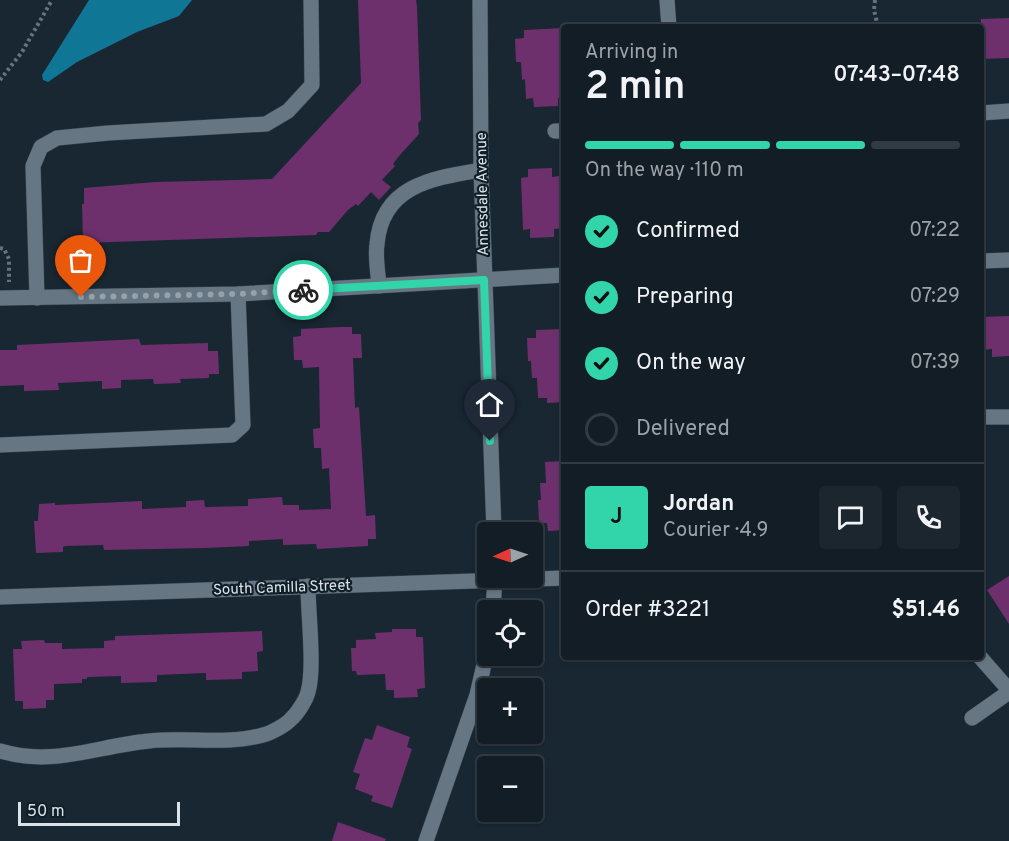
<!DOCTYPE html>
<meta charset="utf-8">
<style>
:root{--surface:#131d26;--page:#1c262e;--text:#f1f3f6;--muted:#9da2a7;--line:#323b43;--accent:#32d4a9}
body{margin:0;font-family:Overpass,sans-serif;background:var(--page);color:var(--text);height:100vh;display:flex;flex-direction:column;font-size:22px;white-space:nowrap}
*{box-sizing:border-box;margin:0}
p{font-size:20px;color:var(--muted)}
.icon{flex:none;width:33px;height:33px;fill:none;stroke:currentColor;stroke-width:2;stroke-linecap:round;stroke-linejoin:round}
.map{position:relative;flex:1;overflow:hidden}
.panel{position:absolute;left:561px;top:24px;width:423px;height:636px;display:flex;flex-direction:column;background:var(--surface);border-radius:6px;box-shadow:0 2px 4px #0004,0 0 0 2px var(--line)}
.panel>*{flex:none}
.needle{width:39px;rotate:267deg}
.controls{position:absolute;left:477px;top:522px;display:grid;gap:12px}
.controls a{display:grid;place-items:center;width:66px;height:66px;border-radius:6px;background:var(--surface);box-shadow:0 2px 4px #0004,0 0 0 2px var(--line);font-size:30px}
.scale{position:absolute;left:18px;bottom:15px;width:162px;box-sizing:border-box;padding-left:6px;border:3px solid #d9e2e9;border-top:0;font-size:16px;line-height:21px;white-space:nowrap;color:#d9e2e9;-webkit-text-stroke:4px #101e28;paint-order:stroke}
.pin{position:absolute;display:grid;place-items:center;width:51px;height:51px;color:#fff;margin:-62px -26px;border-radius:50% 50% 50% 0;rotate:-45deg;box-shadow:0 0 6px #0007}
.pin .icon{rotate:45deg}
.courier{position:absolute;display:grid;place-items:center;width:60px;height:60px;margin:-30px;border:4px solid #32d4a9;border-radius:50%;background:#fff;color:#222;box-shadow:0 2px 8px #0007}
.head em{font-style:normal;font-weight:600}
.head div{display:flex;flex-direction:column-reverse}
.head{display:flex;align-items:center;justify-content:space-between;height:102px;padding:0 24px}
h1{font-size:39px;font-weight:600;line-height:45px}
.bar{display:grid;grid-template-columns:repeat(4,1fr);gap:9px 6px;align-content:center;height:72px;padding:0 24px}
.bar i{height:8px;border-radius:4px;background:var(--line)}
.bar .current{background:var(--accent)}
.bar p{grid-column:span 4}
.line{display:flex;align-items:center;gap:15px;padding:0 24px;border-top:2px solid var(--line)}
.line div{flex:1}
.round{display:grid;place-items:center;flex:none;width:63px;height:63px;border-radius:6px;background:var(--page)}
ol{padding:0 24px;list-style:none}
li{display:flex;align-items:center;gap:18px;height:66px}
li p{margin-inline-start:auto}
li .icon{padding:6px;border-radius:50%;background:var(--accent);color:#111;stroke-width:4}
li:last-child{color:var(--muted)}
li i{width:33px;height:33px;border:3px solid var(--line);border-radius:50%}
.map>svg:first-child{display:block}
.water{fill:#0f7695}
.building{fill:#6d306d}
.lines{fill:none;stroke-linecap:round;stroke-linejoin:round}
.minor-casing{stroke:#37424b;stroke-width:16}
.path{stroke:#66727c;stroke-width:4;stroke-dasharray:3 3;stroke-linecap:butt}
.minor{stroke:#667683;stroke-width:15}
.done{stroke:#96a1a9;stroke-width:6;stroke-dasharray:0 10.8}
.route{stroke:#32d4a9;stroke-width:8}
.labels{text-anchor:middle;stroke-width:4.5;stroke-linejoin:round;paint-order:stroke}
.street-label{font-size:15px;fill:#d9e2e9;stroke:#101e28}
</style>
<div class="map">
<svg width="1009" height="841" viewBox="0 0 1009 841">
<rect width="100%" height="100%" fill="#192732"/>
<polygon class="water" points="89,0 192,0 179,16 137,32 77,62 48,82 43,80 42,75"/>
<g class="building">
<polygon points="358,0 416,0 417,7 421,120 418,123 419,134 399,156 393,164 395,166 382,180 391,187 379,200 371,192 358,206 356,204 348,210 329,232 318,232 316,235 83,243 82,204 84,204 84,188 155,182 272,179 361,83"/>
<polygon points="1009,18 1009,58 981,59 981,19"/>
<polygon points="564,28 564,69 560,69 561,98 558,98 558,106 534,107 533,98 526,99 525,79 522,80 521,62 516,62 515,39 524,38 524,30"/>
<polygon points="552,168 552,177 560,176 561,193 564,193 564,228 554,229 554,237 530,238 530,229 523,230 521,178 528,177 528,169"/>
<polygon points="1009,316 1009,356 992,357 992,349 981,350 981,317"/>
<polygon points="340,327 352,327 352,334 361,334 362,358 353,358 355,408 359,407 366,516 375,515 376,539 368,539 368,546 317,549 316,544 283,545 283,539 249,541 249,546 205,548 104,550 103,545 65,546 63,547 63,552 36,553 34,521 38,521 39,504 55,503 55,505 142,501 142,509 186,507 186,501 204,500 205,507 248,506 248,499 282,497 283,505 299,505 299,510 331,509 329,468 322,469 321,448 314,448 313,429 320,428 319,367 303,368 302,360 294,360 293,337 301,336 301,329"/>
<polygon points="564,329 564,402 547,403 547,398 538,398 537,378 532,378 531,361 528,361 527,338 536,338 536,330"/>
<polygon points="139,339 141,345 208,343 208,351 218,351 219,374 209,374 209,378 180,379 181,383 154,384 153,379 121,380 121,388 102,389 102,381 58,383 59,390 24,391 24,385 0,386 0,350 17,350 17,345"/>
<polygon points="564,461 564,530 548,531 547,523 539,523 538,500 541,500 540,483 546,483 545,462"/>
<polygon points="1009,576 1009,624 987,590"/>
<polygon points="392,629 416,629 416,637 423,637 425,688 417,689 418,697 394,698 394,690 386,690 385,674 357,675 356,671 352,671 351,648 356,648 356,640 376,639 375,633 392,632"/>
<polygon points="262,631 263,651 257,652 258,671 242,672 242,679 206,680 206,673 157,675 157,682 121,683 121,676 87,677 87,679 82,679 82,683 54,684 54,700 46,700 46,708 23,709 23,701 15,701 13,649 22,649 21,641 44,640 45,643 62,643 62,649 104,648 104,641 115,640 115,636"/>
<polygon points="377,725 410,737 407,747 412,749 392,808 371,801 373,796 355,789 360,774 353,772 365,738 372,740"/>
<polygon points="338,822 386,839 385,841 332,841"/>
</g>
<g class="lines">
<defs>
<g id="minor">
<polyline points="480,0 481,170 494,532"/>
<polyline points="667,0 669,27"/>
<polyline points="981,113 1009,111"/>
<polyline points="555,131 564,131"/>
<polyline points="981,261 1009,260"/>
<path d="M 379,286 C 378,272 375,257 377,244 C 382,185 433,178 481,170"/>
<polyline points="0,298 238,294 564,275"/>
<polyline points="37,298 33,166 41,147 57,138 108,133 266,124 288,111 312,85 311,0"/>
<polyline points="981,417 1009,417"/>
<polyline points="0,445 232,435 243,425 238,294"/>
<polyline points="0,597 564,578"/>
<polyline points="493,610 495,578"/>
<polyline points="980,657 1009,690"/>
<polyline points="972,718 1009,692"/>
<path d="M 0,751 C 53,767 97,746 149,741 C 187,737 227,745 263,735 C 271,733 286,725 291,719 C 297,714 306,700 308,692 C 315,668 308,614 308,586"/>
<polyline points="426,841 477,695 488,647"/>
</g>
</defs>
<use href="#minor" class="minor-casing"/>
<g class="path">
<polyline points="875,0 874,10 878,27"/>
<polyline points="0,80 22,52 52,0"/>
<polyline points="0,248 4,249 9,259 9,282"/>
</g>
<use href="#minor" class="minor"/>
</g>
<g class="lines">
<polyline class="done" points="81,297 238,294 303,290"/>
<polyline class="route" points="303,290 484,280 490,441"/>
</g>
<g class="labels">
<g class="street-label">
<text transform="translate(482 194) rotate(-91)" y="5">Annesdale Avenue</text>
<text transform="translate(282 587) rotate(-2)" y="5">South Camilla Street</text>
</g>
</g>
</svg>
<div class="controls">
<a><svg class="needle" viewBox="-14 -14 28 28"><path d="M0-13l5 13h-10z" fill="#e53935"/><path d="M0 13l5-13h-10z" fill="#9da2a7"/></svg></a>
<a><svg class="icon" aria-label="locate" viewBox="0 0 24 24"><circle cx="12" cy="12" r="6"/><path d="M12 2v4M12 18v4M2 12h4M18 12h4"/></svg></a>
<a>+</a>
<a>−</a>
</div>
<div class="scale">50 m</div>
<div class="pin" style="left:81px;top:297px;background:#ea580c"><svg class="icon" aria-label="bag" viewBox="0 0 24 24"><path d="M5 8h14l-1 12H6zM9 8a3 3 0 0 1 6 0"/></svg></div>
<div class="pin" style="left:490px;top:441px;background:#1f2937"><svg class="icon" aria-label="home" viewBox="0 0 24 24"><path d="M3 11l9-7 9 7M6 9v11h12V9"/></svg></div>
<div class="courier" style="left:303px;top:290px"><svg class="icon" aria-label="bike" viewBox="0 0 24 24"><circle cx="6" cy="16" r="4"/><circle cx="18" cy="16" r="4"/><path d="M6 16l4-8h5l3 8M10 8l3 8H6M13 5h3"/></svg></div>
<section class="panel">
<div class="head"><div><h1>2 min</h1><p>Arriving in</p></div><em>07:43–07:48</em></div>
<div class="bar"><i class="current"></i><i class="current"></i><i class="current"></i><i></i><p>On the way · 110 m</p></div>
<ol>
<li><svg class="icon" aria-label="check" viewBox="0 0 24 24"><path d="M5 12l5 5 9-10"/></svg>Confirmed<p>07:22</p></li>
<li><svg class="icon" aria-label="check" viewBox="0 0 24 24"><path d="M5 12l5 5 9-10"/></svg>Preparing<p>07:29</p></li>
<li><svg class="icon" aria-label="check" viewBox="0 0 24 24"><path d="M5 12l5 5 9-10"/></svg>On the way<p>07:39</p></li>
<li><i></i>Delivered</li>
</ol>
<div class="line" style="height:108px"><b class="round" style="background:var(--accent);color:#111">J</b><div><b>Jordan</b><p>Courier · 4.9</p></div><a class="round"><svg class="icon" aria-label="chat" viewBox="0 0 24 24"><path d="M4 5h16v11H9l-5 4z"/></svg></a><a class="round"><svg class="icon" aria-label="phone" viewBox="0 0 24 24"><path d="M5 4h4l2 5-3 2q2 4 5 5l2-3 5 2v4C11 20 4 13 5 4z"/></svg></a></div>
<div class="line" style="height:78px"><div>Order #3221</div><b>$51.46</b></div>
</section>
</div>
